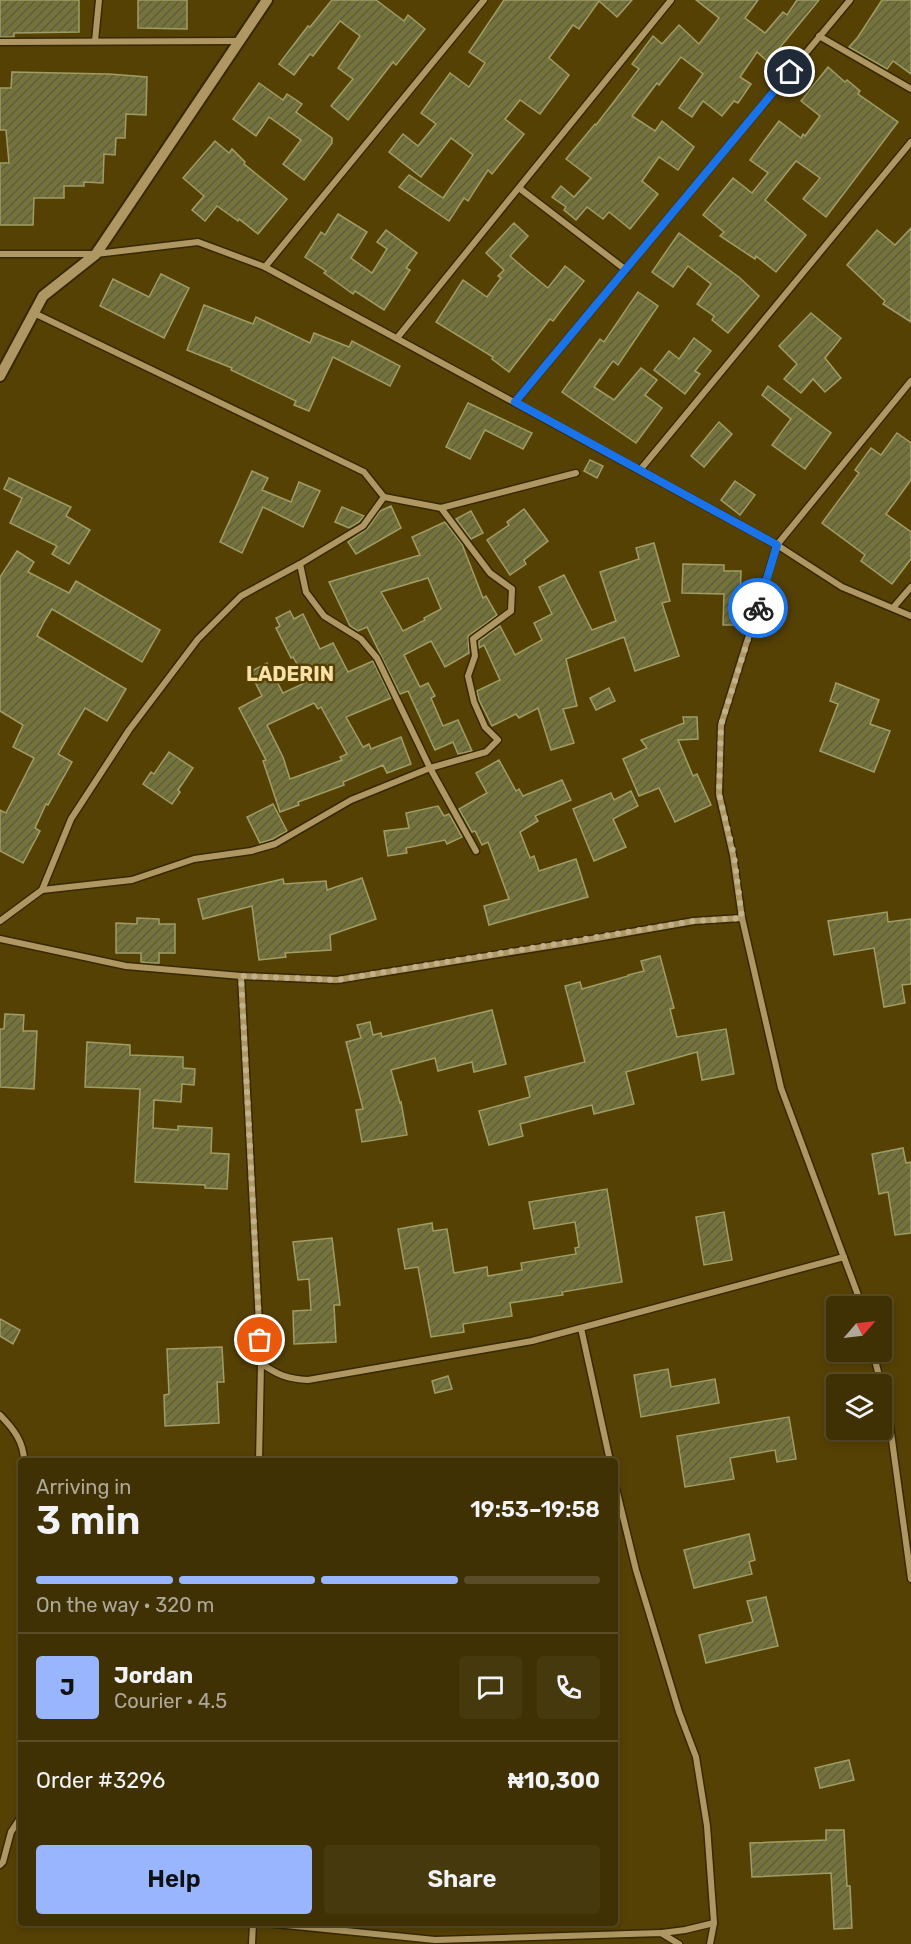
<!DOCTYPE html>
<meta charset="utf-8">
<style>
:root{--surface:#403104;--page:#47390e;--text:#f1f3f6;--muted:#aea99a;--line:#594c26;--accent:#98b5fd}
body{margin:0;font-family:Rubik,sans-serif;background:var(--page);color:var(--text);height:100vh;display:flex;flex-direction:column;font-size:22px;white-space:nowrap}
*{box-sizing:border-box;margin:0}
p{font-size:20px;color:var(--muted)}
.icon{flex:none;width:33px;height:33px;fill:none;stroke:currentColor;stroke-width:2;stroke-linecap:round;stroke-linejoin:round}
.map{position:relative;flex:1;overflow:hidden}
.details{position:absolute;left:18px;top:1458px;width:600px;height:468px;display:flex;flex-direction:column;background:var(--surface);border-radius:6px;box-shadow:0 3px 9px #0003,0 0 0 2px var(--line)}
.details>*{flex:none}
.needle{width:39px;rotate:62deg}
.tools{position:absolute;left:826px;top:1296px;display:grid;gap:12px}
.tools a{display:grid;place-items:center;width:66px;height:66px;border-radius:6px;background:var(--surface);box-shadow:0 3px 9px #0003,0 0 0 2px var(--line);font-size:30px}
.pin{position:absolute;display:grid;place-items:center;width:51px;height:51px;color:#fff;margin:-26px;border:3px solid #fff;border-radius:50%;box-shadow:0 2px 6px #0007}
.courier{position:absolute;display:grid;place-items:center;width:60px;height:60px;margin:-30px;border:4px solid #1a73e8;border-radius:50%;background:#fff;color:#222;box-shadow:0 2px 8px #0007}
.headline em{font-style:normal;font-weight:600}
.headline div{display:flex;flex-direction:column-reverse}
.headline{display:flex;align-items:center;justify-content:space-between;height:102px;padding:0 18px}
h1{font-size:39px;font-weight:600;line-height:45px}
.bar{display:grid;grid-template-columns:repeat(4,1fr);gap:9px 6px;align-content:center;height:72px;padding:0 18px}
.bar i{height:8px;border-radius:4px;background:var(--line)}
.bar .selected{background:var(--accent)}
.bar p{grid-column:span 4}
.line{display:flex;align-items:center;gap:15px;padding:0 18px;border-top:2px solid var(--line)}
.line div{flex:1}
.round{display:grid;place-items:center;flex:none;width:63px;height:63px;border-radius:6px;background:var(--page)}
.primary-button{display:flex;gap:12px;margin-top:auto;padding:12px 18px}
.primary-button a{flex:1;height:69px;border-radius:6px;background:var(--accent);color:#111;font-size:24px;font-weight:600;line-height:69px;text-align:center}
.primary-button a+a{background:var(--page);color:var(--text)}
.map>svg:first-child{display:block}
.building{fill:url(#building-hatch);stroke:#9f9d65;stroke-width:1.5;fill-rule:evenodd}
.lines{fill:none;stroke-linecap:round;stroke-linejoin:round}
.minor-casing{stroke:#372800;stroke-width:9}
.tertiary-casing{stroke:#372800;stroke-width:14}
.minor{stroke:#ae9762;stroke-width:6}
.tertiary{stroke:#ae9762;stroke-width:10}
.done{stroke:#c0b18a;stroke-width:6;stroke-dasharray:0 10.8}
.route{stroke:#1a73e8;stroke-width:8}
.labels{text-anchor:middle;stroke-width:5;stroke-linejoin:round;paint-order:stroke}
.quarter-label{font-size:20px;font-weight:bold;fill:#f8e0a8;stroke:#564105}
</style>
<div class="map">
<svg width="911" height="1944" viewBox="0 0 911 1944">
<defs>
<pattern id="building-hatch" width="6" height="6" patternUnits="userSpaceOnUse" patternTransform="scale(1.5)"><rect width="6" height="6" fill="#75733c"/><path d="M-1 1l2-2M0 6l6-6M5 7l2-2" fill="none" stroke="#605d3e"/></pattern>
</defs>
<rect width="100%" height="100%" fill="#564105"/>
<g class="building">
<polygon points="0,0 79,0 79,32 14,33 14,37 0,37"/>
<polygon points="138,0 187,0 187,29 138,28"/>
<polygon points="332,0 376,0 404,21 408,15 425,29 396,65 393,62 348,120 331,106 353,79 338,68 360,36 340,21 313,56 310,54 294,75 279,64 308,26 310,27"/>
<polygon points="504,0 632,0 617,17 599,1 579,29 573,25 549,58 569,75 540,114 520,100 505,119 524,134 492,174 488,170 468,201 464,198 449,221 399,187 409,175 443,198 473,155 451,138 421,177 389,152 403,134 418,146 436,124 421,113 450,73 469,87 485,63 469,52"/>
<polygon points="696,0 758,0 745,18 765,33 783,12 787,15 797,0 819,0 768,62 757,52 740,77 751,84 738,103 734,101 722,116 703,101 692,117 679,108 703,74 681,57 659,85 657,83 632,116 655,131 662,121 694,147 678,170 659,157 642,181 658,194 630,229 609,212 603,219 587,207 576,220 564,210 566,207 552,197 561,186 574,197 591,178 566,159 595,124 596,125 639,69 632,64 653,36 662,44 679,25 699,44 719,18"/>
<polygon points="882,0 911,0 911,74 893,61 887,69 849,47 858,37"/>
<polygon points="828,67 845,82 847,80 860,91 858,94 898,122 826,217 803,199 820,178 796,161 765,200 806,235 776,272 756,256 755,259 720,236 724,232 703,215 733,178 752,193 768,173 750,160 779,121 801,138 803,134 805,136 820,116 801,101"/>
<polygon points="12,72 109,74 147,77 146,115 126,114 125,138 116,138 115,155 104,154 103,183 84,182 84,186 64,186 64,198 34,198 33,225 0,225 0,163 9,163 6,130 0,130 0,88 11,88"/>
<polygon points="259,83 283,100 287,94 302,104 296,112 332,138 332,143 304,180 283,164 301,140 269,117 256,136 233,119"/>
<polygon points="215,141 229,153 232,149 245,162 244,164 287,199 258,234 239,219 238,221 217,206 205,221 192,210 204,196 183,178"/>
<polygon points="338,214 367,232 351,258 372,273 387,249 377,242 386,230 417,253 406,268 410,270 384,310 355,291 353,294 324,273 326,271 305,257 321,232 325,235"/>
<polygon points="514,223 528,236 510,256 526,270 548,288 565,266 584,281 553,321 550,319 509,372 492,359 493,357 436,322 463,280 487,297 501,278 498,276 504,270 486,253"/>
<polygon points="911,228 911,322 883,304 885,301 847,265 877,230 895,245"/>
<polygon points="679,233 740,278 759,296 728,333 712,320 714,316 697,304 711,284 688,266 673,287 652,272"/>
<polygon points="161,274 189,288 164,338 100,306 113,279 149,297"/>
<polygon points="638,292 658,306 618,365 613,361 594,387 614,400 641,368 657,380 645,395 662,408 636,443 562,392 600,339 604,342"/>
<polygon points="204,305 253,324 256,317 310,343 314,333 349,347 352,341 400,366 390,386 333,357 309,411 294,405 296,401 231,370 232,368 187,350"/>
<polygon points="811,313 841,338 825,358 841,378 825,392 813,379 801,393 784,379 797,364 779,346"/>
<polygon points="694,338 711,351 695,371 700,374 685,394 654,370 669,351 679,359"/>
<polygon points="768,386 831,433 805,469 772,445 791,419 762,395"/>
<polygon points="468,403 532,433 523,449 485,430 470,459 446,447"/>
<polygon points="719,422 732,434 704,467 691,456"/>
<polygon points="897,433 911,443 911,480 886,514 911,532 911,559 892,584 861,561 865,555 822,523 859,473 855,470 871,448 881,455"/>
<polygon points="590,460 603,466 597,478 584,471"/>
<polygon points="252,471 268,478 262,490 291,502 299,482 320,491 303,527 263,507 242,553 220,542"/>
<polygon points="9,478 71,507 66,516 90,530 69,564 52,554 57,546 10,523 22,498 4,489"/>
<polygon points="735,481 755,495 740,515 721,500"/>
<polygon points="391,506 401,528 356,554 348,542 367,529 380,511"/>
<polygon points="342,507 364,516 359,522 349,528 335,522"/>
<polygon points="524,509 548,541 524,560 526,564 510,575 487,540 509,525 507,522"/>
<polygon points="471,511 483,533 471,539 456,519"/>
<path d="M 445,522 L 462,544 L 483,598 L 486,596 L 497,615 L 468,636 L 469,653 L 445,667 L 431,641 L 404,655 L 420,687 L 428,683 L 435,696 L 431,698 L 443,726 L 458,720 L 472,751 L 458,754 L 453,742 L 435,750 L 408,691 L 400,694 L 367,627 L 358,631 L 350,626 L 329,582 L 420,555 L 412,537 ZM 428,578 L 441,609 L 424,618 L 425,620 L 403,631 L 381,592 Z"/>
<polygon points="654,543 670,601 662,603 679,656 635,671 624,637 566,659 577,706 563,709 574,743 551,750 538,708 519,718 516,714 492,726 479,700 477,691 500,680 484,645 479,648 479,641 500,626 515,655 542,640 534,623 552,614 539,587 564,575 592,630 616,621 600,572 639,559 636,548"/>
<polygon points="17,551 34,562 28,572 69,593 76,581 160,630 142,662 52,609 44,622 37,636 126,689 107,721 85,708 58,754 72,762 48,805 46,804 35,828 40,831 23,863 0,851 0,810 6,813 34,758 13,747 23,725 0,711 0,577"/>
<polygon points="683,564 724,565 724,571 741,571 739,625 723,625 724,594 682,593"/>
<path d="M 290,611 L 294,619 L 303,614 L 320,649 L 333,643 L 348,672 L 373,661 L 391,698 L 346,717 L 363,747 L 369,744 L 371,749 L 401,737 L 411,764 L 387,773 L 383,765 L 343,782 L 344,785 L 298,802 L 299,805 L 280,812 L 263,761 L 266,760 L 239,708 L 262,696 L 250,672 L 267,663 L 283,693 L 307,682 L 293,657 L 291,658 L 276,628 L 280,626 L 276,618 ZM 314,703 L 318,709 L 321,707 L 347,754 L 340,757 L 342,760 L 290,779 L 283,757 L 267,725 Z"/>
<polygon points="836,683 879,700 870,724 890,731 874,772 820,751 838,704 830,701"/>
<polygon points="609,688 615,701 596,710 590,698"/>
<polygon points="683,717 697,717 698,739 678,740 693,776 697,774 711,805 675,822 659,788 639,796 623,759 647,748 641,740 684,723"/>
<polygon points="169,752 193,768 178,790 180,792 172,804 143,784 151,772 154,774"/>
<polygon points="499,760 516,791 519,789 523,796 562,780 571,800 535,816 538,821 520,832 530,858 534,856 539,871 576,859 588,897 489,925 484,906 509,899 488,842 482,845 475,831 472,832 459,809 487,793 476,773"/>
<polygon points="631,791 638,806 613,819 626,847 594,861 573,809 611,793 614,800"/>
<polygon points="273,804 287,831 273,839 260,843 247,817"/>
<polygon points="438,806 444,816 449,814 462,837 447,844 445,840 406,848 407,853 388,856 384,831 409,828 406,813"/>
<polygon points="362,878 376,919 330,935 331,950 285,953 286,957 259,960 252,906 203,919 198,899 283,879 284,884 326,881 327,890"/>
<polygon points="887,912 888,922 911,919 911,984 902,985 905,1003 884,1007 874,948 834,955 828,921"/>
<polygon points="137,918 159,919 159,924 175,924 175,953 159,953 159,963 150,963 141,962 141,953 116,953 116,923 137,924"/>
<polygon points="660,956 674,1008 670,1009 677,1037 726,1029 734,1074 702,1080 697,1052 626,1072 634,1104 594,1114 592,1105 520,1124 523,1136 489,1145 479,1111 530,1097 525,1077 585,1062 565,986 580,982 582,989 628,976 628,975 644,971 641,961"/>
<polygon points="492,1010 506,1064 474,1072 472,1062 438,1071 435,1058 391,1070 400,1103 401,1102 407,1135 362,1142 356,1110 363,1109 346,1042 361,1038 357,1025 370,1022 373,1035 381,1033 382,1037"/>
<polygon points="5,1014 24,1015 23,1031 37,1031 34,1089 0,1087 0,1029 4,1029"/>
<polygon points="87,1042 130,1045 130,1055 183,1057 183,1068 195,1069 194,1085 182,1084 181,1102 154,1100 153,1128 178,1130 178,1126 212,1128 211,1153 229,1154 227,1189 205,1188 205,1185 135,1182 140,1089 85,1087"/>
<polygon points="903,1148 906,1163 911,1162 911,1233 895,1235 888,1192 879,1194 872,1154"/>
<polygon points="607,1189 622,1282 562,1292 563,1295 510,1303 512,1316 463,1324 464,1332 431,1337 418,1267 405,1269 398,1229 432,1223 433,1231 447,1229 454,1273 487,1267 488,1276 522,1270 521,1263 576,1254 575,1248 579,1247 575,1222 534,1229 529,1202"/>
<polygon points="724,1212 732,1260 704,1265 696,1217"/>
<polygon points="332,1238 340,1305 334,1305 336,1342 294,1344 293,1311 311,1310 309,1279 298,1280 293,1242"/>
<polygon points="0,1319 20,1330 13,1344 0,1336"/>
<polygon points="222,1347 224,1382 217,1382 219,1423 165,1426 164,1395 169,1394 167,1349"/>
<polygon points="668,1369 671,1387 715,1379 719,1403 641,1417 634,1375"/>
<polygon points="448,1376 452,1389 435,1393 432,1381"/>
<polygon points="789,1417 796,1459 777,1462 775,1450 730,1458 734,1479 685,1487 677,1436"/>
<polygon points="749,1534 755,1560 749,1562 752,1574 694,1588 684,1550"/>
<polygon points="766,1597 778,1646 706,1663 699,1635 753,1622 747,1601"/>
<polygon points="849,1760 854,1780 820,1788 815,1768"/>
<polygon points="826,1830 844,1830 847,1886 850,1886 852,1928 834,1929 831,1873 752,1877 750,1843 826,1840"/>
</g>
<g class="lines">
<defs>
<g id="minor">
<polyline points="819,36 911,89"/>
<polyline points="95,41 99,0"/>
<polyline points="0,42 239,41"/>
<polyline points="519,188 626,270"/>
<polyline points="0,254 96,254 198,242 265,267 777,545 842,587 911,616"/>
<polyline points="265,267 484,0"/>
<polyline points="34,313 364,472 384,497 441,508 576,473"/>
<polyline points="397,338 671,0"/>
<polyline points="515,402 850,0"/>
<polyline points="640,470 911,142"/>
<polyline points="300,564 306,592 324,616 361,639 377,658 430,768 476,851"/>
<polyline points="893,608 911,587"/>
<polyline points="42,890 132,880 194,859 251,851 275,844 351,800 430,768 486,752 498,740 485,727 474,702 468,676 475,656 473,639 511,611 512,589 490,573 441,508"/>
<polyline points="742,918 733,855 719,794 721,725 777,545 911,381"/>
<polyline points="0,921 42,890 71,819 129,730 198,639 241,596 300,564 363,526 384,497"/>
<polyline points="0,939 126,966 241,976 337,980 574,942 694,921 742,918 781,1088 862,1306"/>
<polyline points="241,976 261,1363 259,1461"/>
<polyline points="581,1328 610,1461"/>
<polyline points="873,1352 881,1384"/>
<path d="M 261,1363 C 277,1375 288,1379 308,1380 L 532,1341 L 844,1257"/>
<polyline points="882,1388 889,1418 911,1579"/>
<path d="M 0,1415 C 13,1428 24,1442 24,1461"/>
<polyline points="615,1484 636,1570 679,1712 696,1757 707,1826 714,1923 710,1944"/>
<polyline points="0,1865 3,1862 11,1832 21,1817"/>
<polyline points="266,1923 435,1940 661,1933 679,1944"/>
<polyline points="662,1933 685,1930 714,1923"/>
<polyline points="252,1944 253,1923"/>
</g>
<polyline id="tertiary" points="0,376 43,296 96,254 267,0"/>
</defs>
<use href="#minor" class="minor-casing"/>
<use href="#tertiary" class="tertiary-casing"/>
<use href="#minor" class="minor"/>
<use href="#tertiary" class="tertiary"/>
</g>
<g class="lines">
<polyline class="done" points="260,1340 241,976 337,980 694,921 742,918 734,855 719,794 721,725 758,608"/>
<polyline class="route" points="758,608 777,545 515,402 790,72"/>
</g>
<g class="labels">
<g class="quarter-label">
<text x="290" y="681">LADERIN</text>
</g>
</g>
</svg>
<div class="tools">
<a><svg class="needle" viewBox="-14 -14 28 28"><path d="M0-13l5 13h-10z" fill="#e53935"/><path d="M0 13l5-13h-10z" fill="#aea99a"/></svg></a>
<a><svg class="icon" aria-label="layers" viewBox="0 0 24 24"><path d="M12 4l9 5-9 5-9-5zM3 14l9 5 9-5"/></svg></a>
</div>
<div class="pin" style="left:260px;top:1340px;background:#ea580c"><svg class="icon" aria-label="bag" viewBox="0 0 24 24"><path d="M5 8h14l-1 12H6zM9 8a3 3 0 0 1 6 0"/></svg></div>
<div class="pin" style="left:790px;top:72px;background:#1f2937"><svg class="icon" aria-label="home" viewBox="0 0 24 24"><path d="M3 11l9-7 9 7M6 9v11h12V9"/></svg></div>
<div class="courier" style="left:758px;top:608px"><svg class="icon" aria-label="bike" viewBox="0 0 24 24"><circle cx="6" cy="16" r="4"/><circle cx="18" cy="16" r="4"/><path d="M6 16l4-8h5l3 8M10 8l3 8H6M13 5h3"/></svg></div>
<section class="details">
<div class="headline"><div><h1>3 min</h1><p>Arriving in</p></div><em>19:53–19:58</em></div>
<div class="bar"><i class="selected"></i><i class="selected"></i><i class="selected"></i><i></i><p>On the way · 320 m</p></div>
<div class="line" style="height:108px"><b class="round" style="background:var(--accent);color:#111">J</b><div><b>Jordan</b><p>Courier · 4.5</p></div><a class="round"><svg class="icon" aria-label="chat" viewBox="0 0 24 24"><path d="M4 5h16v11H9l-5 4z"/></svg></a><a class="round"><svg class="icon" aria-label="phone" viewBox="0 0 24 24"><path d="M5 4h4l2 5-3 2q2 4 5 5l2-3 5 2v4C11 20 4 13 5 4z"/></svg></a></div>
<div class="line" style="height:78px"><div>Order #3296</div><b>₦10,300</b></div>
<div class="primary-button"><a>Help</a><a>Share</a></div>
</section>
</div>
